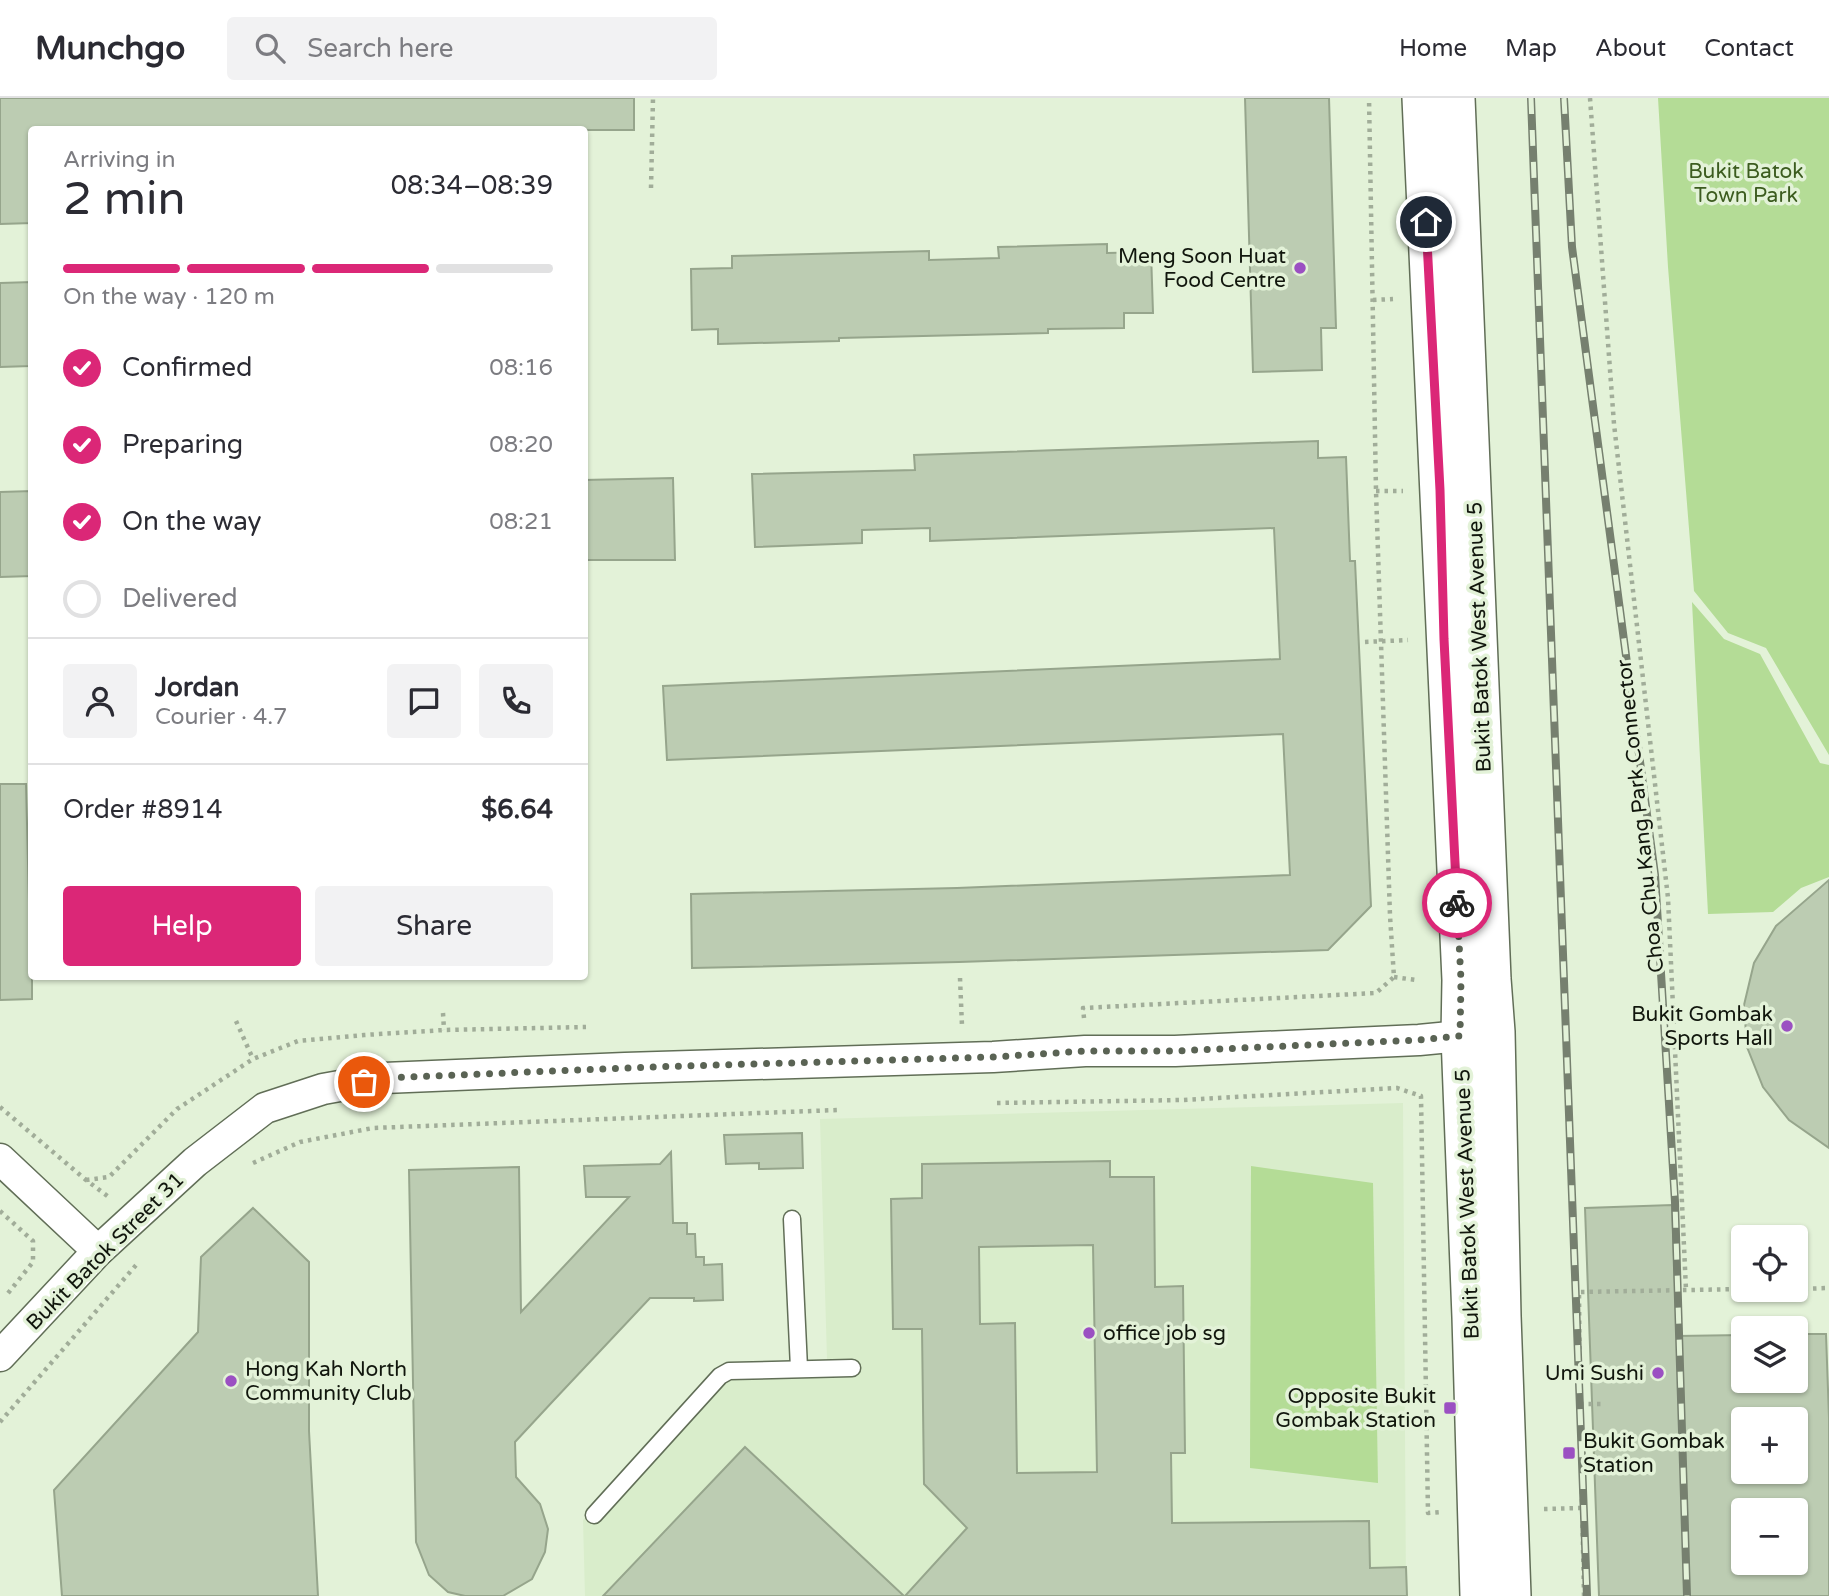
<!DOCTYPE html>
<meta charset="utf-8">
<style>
:root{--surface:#fff;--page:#f2f2f3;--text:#2b2b33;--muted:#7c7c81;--line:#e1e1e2;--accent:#db2777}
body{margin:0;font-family:"Varela Round",sans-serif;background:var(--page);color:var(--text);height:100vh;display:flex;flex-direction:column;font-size:26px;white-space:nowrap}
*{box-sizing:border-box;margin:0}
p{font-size:23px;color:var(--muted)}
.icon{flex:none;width:38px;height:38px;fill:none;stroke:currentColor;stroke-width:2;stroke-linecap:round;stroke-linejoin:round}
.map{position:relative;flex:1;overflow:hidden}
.panel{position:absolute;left:28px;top:28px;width:560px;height:854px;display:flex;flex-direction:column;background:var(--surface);border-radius:7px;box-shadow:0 2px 5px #0004}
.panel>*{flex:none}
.fabs{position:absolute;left:1731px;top:1127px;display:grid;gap:14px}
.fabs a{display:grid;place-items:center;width:77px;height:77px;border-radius:7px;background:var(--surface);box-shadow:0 2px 5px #0004;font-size:35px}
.pin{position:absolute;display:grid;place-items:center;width:60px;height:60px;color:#fff;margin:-30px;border:4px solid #fff;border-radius:50%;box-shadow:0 2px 7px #0007}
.courier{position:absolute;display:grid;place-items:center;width:70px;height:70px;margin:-35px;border:5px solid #db2777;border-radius:50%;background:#fff;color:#222;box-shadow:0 2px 9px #0007}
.head em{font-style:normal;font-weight:600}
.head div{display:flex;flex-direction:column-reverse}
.head{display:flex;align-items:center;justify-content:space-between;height:119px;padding:0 35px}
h1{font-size:46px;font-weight:600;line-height:52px}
.bar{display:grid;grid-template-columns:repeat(4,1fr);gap:10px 7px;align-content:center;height:84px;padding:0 35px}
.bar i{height:9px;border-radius:5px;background:var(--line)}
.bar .on{background:var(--accent)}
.bar p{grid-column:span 4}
.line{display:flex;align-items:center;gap:18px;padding:0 35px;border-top:2px solid var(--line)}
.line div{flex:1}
.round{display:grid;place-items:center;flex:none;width:74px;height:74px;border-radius:7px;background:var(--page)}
ol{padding:0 35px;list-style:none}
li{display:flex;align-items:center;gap:21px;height:77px}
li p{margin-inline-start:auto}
li .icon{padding:7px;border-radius:50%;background:var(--accent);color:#fff;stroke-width:4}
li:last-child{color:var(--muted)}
li i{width:38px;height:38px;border:4px solid var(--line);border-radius:50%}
.action{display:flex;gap:14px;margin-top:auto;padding:14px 35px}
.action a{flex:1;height:80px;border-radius:7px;background:var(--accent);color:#fff;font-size:28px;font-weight:600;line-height:80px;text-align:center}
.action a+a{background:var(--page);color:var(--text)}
header{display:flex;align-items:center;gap:42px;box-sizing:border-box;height:98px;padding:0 35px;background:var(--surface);border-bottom:2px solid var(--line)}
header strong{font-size:33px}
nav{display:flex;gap:38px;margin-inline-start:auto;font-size:24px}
.search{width:490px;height:63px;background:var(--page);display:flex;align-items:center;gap:18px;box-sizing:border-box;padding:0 24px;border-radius:7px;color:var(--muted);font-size:26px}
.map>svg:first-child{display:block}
.built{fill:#d9edcb}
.green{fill:#b4dc96}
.building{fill:#bcccb2;stroke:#96a58c;stroke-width:2;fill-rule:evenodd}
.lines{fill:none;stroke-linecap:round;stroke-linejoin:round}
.service-casing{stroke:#616e57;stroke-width:19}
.minor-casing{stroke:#616e57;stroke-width:33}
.tertiary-casing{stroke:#616e57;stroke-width:40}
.path{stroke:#a1ad99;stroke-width:4.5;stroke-dasharray:3.5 5;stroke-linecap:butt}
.service{stroke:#fff;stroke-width:16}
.minor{stroke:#fff;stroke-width:30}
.tertiary{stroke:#fff;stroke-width:37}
.rail-casing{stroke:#76806f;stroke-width:8}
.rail{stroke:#e3f2d8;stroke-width:5;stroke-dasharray:16;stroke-linecap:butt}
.done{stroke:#5a6354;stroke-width:7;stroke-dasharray:0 12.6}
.route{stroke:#db2777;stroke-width:9}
.poi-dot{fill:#9b50c2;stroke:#e3f2d8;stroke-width:2.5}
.labels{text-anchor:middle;stroke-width:7;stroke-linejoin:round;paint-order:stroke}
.park-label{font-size:21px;fill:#3c5c1f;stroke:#e3f2d8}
.poi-label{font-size:21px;fill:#11160d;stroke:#e3f2d8;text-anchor:end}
.street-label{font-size:21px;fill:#11160d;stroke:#e3f2d8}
</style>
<header>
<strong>Munchgo</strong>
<div class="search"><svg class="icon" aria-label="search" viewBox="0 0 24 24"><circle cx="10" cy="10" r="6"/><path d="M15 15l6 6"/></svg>Search here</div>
<nav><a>Home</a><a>Map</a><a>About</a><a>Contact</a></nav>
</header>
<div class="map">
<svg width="1829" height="1498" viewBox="0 0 1829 1498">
<rect width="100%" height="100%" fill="#e3f2d8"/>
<polygon class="built" points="1403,1005 1406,1498 585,1498 583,1422 729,1265 827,1261 820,1021"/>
<g class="green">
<polygon points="1658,0 1829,0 1829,657 1766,550 1728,535 1694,493 1668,169"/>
<polygon points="1692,504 1724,541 1760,556 1820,665 1829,667 1829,779 1801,790 1773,814 1708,816"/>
<polygon points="1251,1068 1373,1085 1378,1385 1250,1370"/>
</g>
<g class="building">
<polygon points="0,0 634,0 634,32 32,32 32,125 0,126"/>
<polygon points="1245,0 1329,0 1336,230 1321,230 1322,272 1253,274"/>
<polygon points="1107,146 1107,155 1151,154 1153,215 1124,215 1124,230 1048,231 1048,235 839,240 839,243 718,246 718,231 692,232 691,171 732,170 732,158 929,153 929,162 999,160 998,149"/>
<polygon points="32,184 30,268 0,269 0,185"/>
<polygon points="1318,343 1318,360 1346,359 1350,463 1355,463 1371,808 1328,852 959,864 692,870 691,796 957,790 1290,777 1283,636 667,662 663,588 1280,561 1274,430 930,443 930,430 862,432 862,445 755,449 752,376 915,372 914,357"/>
<polygon points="673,380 675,462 584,462 584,382"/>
<polygon points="32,393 32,478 0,479 0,394"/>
<polygon points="0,686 26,686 30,843 32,843 32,901 0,902"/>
<polygon points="1829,782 1829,1050 1789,1022 1763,989 1747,949 1744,907 1754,865 1776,828"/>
<polygon points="802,1035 803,1070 759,1071 759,1065 726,1066 724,1037"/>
<polygon points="671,1054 673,1125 687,1125 687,1136 695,1136 696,1159 704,1159 704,1167 722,1166 723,1202 694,1203 694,1200 650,1200 554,1302 515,1344 516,1379 540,1406 548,1431 545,1454 532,1481 503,1498 465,1498 448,1494 429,1477 416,1444 409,1072 519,1069 521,1214 629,1099 586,1099 584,1068 660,1066"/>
<path d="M 1110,1063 L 1110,1079 L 1154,1079 L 1155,1189 L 1183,1188 L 1185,1355 L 1171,1355 L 1172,1425 L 1369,1423 L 1370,1470 L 1406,1469 L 1407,1498 L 905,1498 L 967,1430 L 924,1386 L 922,1231 L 893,1231 L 891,1101 L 922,1100 L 922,1066 ZM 1093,1147 L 1097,1374 L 1017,1375 L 1015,1225 L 980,1226 L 979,1149 Z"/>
<path d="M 1672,1107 L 1677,1238 L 1743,1237 L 1743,1283 L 1796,1283 L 1796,1236 L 1826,1236 L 1829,1320 L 1829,1498 L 1599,1498 L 1585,1110 ZM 1743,1321 L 1796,1321 L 1796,1374 L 1743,1374 ZM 1743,1412 L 1796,1412 L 1796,1465 L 1743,1465 Z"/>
<polygon points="253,1110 309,1164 309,1333 318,1498 62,1498 54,1392 198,1234 201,1159"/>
<polygon points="745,1349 904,1498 603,1498"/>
</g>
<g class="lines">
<defs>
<g id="service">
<polyline points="792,1121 799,1270"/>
<polyline points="594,1417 720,1278 729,1273 852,1270"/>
</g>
<g id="minor">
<polyline points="0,1061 98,1153"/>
<polyline points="0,1258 98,1153 195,1064 265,1010 323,991 384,980 625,970 993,959 1085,953 1175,953 1419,942 1481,936"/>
</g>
<g id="tertiary">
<polyline points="1421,0 1461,882 1460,938 1471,1219 1479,1498"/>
<polyline points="1456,0 1492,881 1496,934 1502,1218 1512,1498"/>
</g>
</defs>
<use href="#service" class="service-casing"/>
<use href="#minor" class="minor-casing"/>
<use href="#tertiary" class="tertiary-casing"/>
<g class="path">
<polyline points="1590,0 1614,326 1668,800 1686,1192"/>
<polyline points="651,90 653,0"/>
<polyline points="1373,202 1393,201"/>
<polyline points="1376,393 1403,393"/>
<polyline points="1365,544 1408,542"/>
<polyline points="1394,879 1416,882"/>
<polyline points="960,880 962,928"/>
<polyline points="443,915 444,932"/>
<polyline points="1084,920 1083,910 1376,895 1394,879 1390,818 1376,393 1369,0"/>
<polyline points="236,923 253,961"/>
<polyline points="997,1005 1182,1002 1397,990 1421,998 1428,1415 1441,1414"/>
<polyline points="0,1009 86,1082 110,1100"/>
<polyline points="253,1065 300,1044 373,1030 837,1012"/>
<polyline points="86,1082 109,1079 177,1011 253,961 298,943 364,937 444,932 586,929"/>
<polyline points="0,1113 33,1143 33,1164 5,1199"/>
<polyline points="1796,1191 1829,1190"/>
<polyline points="1580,1306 1604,1306"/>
<polyline points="0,1324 137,1166"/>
<polyline points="1544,1411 1582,1410"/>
<polyline points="1584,1498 1580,1306 1579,1194 1743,1191"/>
</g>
<use href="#service" class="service"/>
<use href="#minor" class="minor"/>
<use href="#tertiary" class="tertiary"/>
<defs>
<g id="rail">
<polyline points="1531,0 1587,1498"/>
<polyline points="1564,0 1572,149 1655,777 1675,1104 1687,1498"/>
</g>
</defs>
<use href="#rail" class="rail-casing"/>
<use href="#rail" class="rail"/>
</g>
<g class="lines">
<polyline class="done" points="364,984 384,980 651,969 993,959 1085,953 1175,953 1419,942 1460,938 1461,882 1457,805"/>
<polyline class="route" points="1426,124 1440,392 1444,541 1457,805"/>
</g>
<g class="poi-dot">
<circle cx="1300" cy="170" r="7"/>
<circle cx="1787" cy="928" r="7"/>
<circle cx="1089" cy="1235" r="7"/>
<circle cx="1658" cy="1275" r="7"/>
<circle cx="231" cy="1283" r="7"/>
<rect x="1443" y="1303" width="14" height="14" rx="3.5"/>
<rect x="1562" y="1348" width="14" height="14" rx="3.5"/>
</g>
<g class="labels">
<g class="park-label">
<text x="1746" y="80">Bukit Batok<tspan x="1746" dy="24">Town Park</tspan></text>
</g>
<g class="poi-label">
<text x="1286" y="165">Meng Soon Huat<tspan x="1286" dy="24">Food Centre</tspan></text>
<text x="1773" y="923">Bukit Gombak<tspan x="1773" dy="24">Sports Hall</tspan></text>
<text x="1103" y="1242" text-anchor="start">office job sg</text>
<text x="245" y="1278" text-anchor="start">Hong Kah North<tspan x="245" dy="24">Community Club</tspan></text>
<text x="1644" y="1282">Umi Sushi</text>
<text x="1436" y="1305">Opposite Bukit<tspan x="1436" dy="24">Gombak Station</tspan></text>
<text x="1583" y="1350" text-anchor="start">Bukit Gombak<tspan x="1583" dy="24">Station</tspan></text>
</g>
<g class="street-label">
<text transform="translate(1479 539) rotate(-92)" y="7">Bukit Batok West Avenue 5</text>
<text transform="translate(1640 718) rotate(-96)" y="7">Choa Chu Kang Park Connector</text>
<text transform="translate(1467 1106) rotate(-92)" y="7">Bukit Batok West Avenue 5</text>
<text transform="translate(105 1153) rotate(-45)" y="7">Bukit Batok Street 31</text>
</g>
</g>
</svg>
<div class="fabs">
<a><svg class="icon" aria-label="locate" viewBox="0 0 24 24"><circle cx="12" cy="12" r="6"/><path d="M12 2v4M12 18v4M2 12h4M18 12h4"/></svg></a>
<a><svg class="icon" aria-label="layers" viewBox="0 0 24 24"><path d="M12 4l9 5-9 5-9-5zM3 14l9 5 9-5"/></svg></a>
<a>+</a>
<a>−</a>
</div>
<div class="pin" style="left:364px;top:984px;background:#ea580c"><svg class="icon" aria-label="bag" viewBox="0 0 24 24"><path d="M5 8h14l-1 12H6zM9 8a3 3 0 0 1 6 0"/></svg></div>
<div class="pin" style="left:1426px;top:124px;background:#1f2937"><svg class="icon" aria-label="home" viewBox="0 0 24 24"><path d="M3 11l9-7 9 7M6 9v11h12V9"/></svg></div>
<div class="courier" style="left:1457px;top:805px"><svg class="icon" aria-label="bike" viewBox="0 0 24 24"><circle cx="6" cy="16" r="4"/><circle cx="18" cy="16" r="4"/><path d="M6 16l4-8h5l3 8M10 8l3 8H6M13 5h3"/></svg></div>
<section class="panel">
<div class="head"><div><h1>2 min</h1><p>Arriving in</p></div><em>08:34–08:39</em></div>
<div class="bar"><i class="on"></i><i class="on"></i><i class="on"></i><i></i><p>On the way · 120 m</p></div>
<ol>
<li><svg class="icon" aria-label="check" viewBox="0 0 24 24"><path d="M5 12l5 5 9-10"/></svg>Confirmed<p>08:16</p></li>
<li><svg class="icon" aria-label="check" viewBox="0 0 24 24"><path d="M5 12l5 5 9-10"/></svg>Preparing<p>08:20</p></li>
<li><svg class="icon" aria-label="check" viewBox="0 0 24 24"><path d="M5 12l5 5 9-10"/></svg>On the way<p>08:21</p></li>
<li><i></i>Delivered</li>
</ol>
<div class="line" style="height:126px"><a class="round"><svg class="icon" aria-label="person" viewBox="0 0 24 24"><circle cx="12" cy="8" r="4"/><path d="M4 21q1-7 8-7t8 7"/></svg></a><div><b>Jordan</b><p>Courier · 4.7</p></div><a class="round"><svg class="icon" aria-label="chat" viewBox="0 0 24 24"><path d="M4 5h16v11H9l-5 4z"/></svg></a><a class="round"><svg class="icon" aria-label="phone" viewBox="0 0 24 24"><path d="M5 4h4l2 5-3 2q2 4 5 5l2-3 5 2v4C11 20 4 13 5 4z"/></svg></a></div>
<div class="line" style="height:91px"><div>Order #8914</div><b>$6.64</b></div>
<div class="action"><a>Help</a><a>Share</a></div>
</section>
</div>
